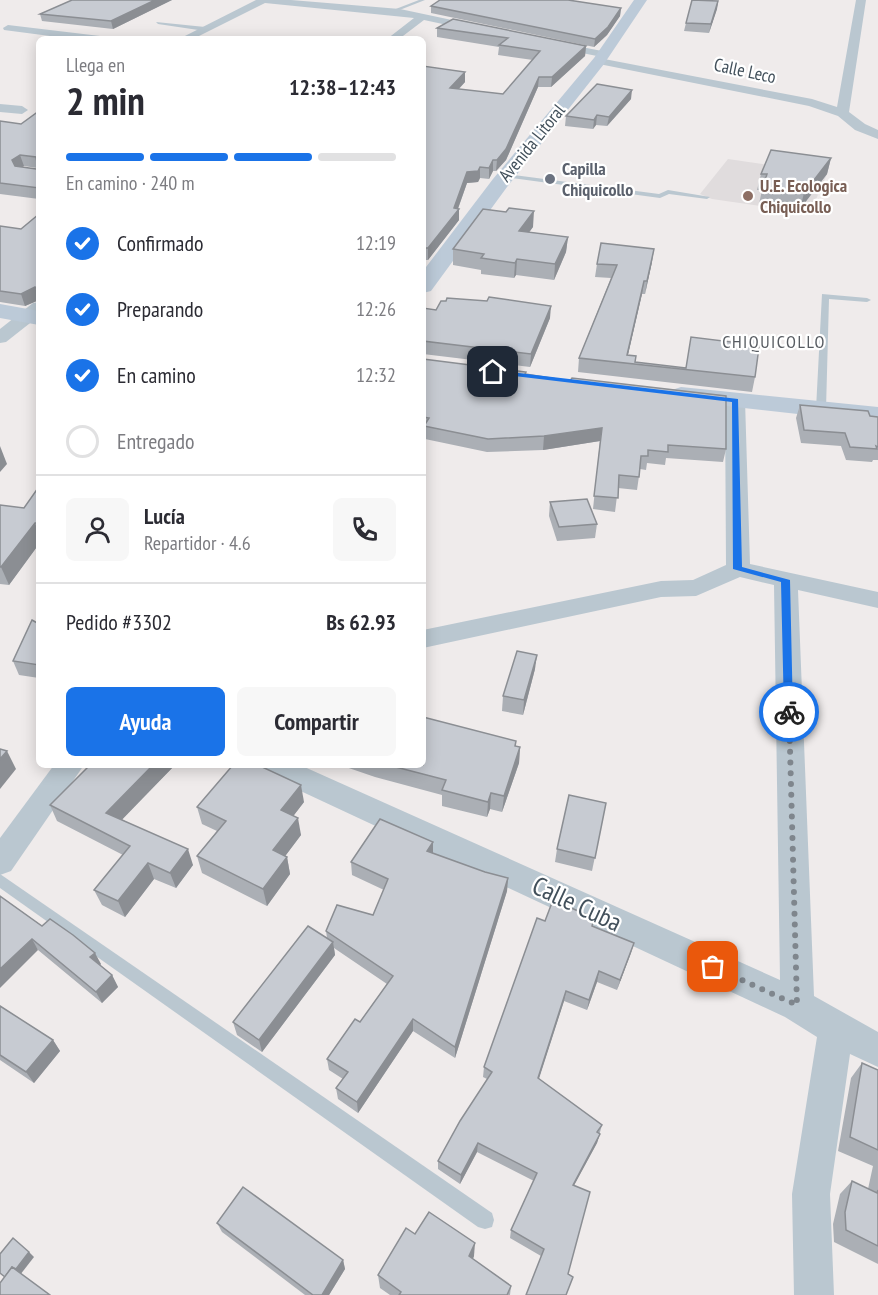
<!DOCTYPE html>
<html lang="es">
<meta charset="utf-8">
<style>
:root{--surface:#fff;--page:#f7f7f7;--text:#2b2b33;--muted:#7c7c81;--line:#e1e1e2;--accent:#1a73e8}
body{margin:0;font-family:"PT Sans Narrow",sans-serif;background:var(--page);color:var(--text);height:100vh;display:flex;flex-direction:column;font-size:22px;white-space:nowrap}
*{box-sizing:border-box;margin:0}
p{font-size:20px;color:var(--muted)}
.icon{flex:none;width:33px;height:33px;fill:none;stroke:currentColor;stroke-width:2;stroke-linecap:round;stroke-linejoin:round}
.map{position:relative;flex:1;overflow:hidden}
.details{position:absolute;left:36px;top:36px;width:390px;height:732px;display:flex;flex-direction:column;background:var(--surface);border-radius:9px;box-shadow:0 3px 15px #0003}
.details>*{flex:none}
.pin{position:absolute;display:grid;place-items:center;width:51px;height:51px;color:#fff;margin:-26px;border-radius:12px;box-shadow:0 3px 9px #0006}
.courier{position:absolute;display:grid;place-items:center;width:60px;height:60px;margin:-30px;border:4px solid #1a73e8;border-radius:50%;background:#fff;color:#222;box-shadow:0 2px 8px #0007}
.headline em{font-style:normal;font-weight:700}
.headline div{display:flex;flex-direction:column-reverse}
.headline{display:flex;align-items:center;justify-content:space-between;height:102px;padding:0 30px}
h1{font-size:39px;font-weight:700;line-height:45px}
.bar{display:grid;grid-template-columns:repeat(4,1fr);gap:9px 6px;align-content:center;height:72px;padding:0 30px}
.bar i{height:8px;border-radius:4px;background:var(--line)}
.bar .current{background:var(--accent)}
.bar p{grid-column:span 4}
.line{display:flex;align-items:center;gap:15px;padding:0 30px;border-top:2px solid var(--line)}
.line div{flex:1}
.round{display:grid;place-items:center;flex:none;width:63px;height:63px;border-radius:9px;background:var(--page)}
ol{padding:0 30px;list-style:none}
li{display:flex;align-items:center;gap:18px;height:66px}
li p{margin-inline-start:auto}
li .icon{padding:6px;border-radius:50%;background:var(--accent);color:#fff;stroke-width:4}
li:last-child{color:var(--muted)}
li i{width:33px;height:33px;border:3px solid var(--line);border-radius:50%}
.primary-button{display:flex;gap:12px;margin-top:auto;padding:12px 30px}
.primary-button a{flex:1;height:69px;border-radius:9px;background:var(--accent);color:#fff;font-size:24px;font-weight:700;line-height:69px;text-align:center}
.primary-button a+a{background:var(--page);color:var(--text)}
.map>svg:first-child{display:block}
.education{fill:#e0dcdd}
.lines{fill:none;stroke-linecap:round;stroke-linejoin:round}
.lane{fill:#bac7d0;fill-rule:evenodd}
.street{fill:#bac7d0;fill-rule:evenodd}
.secondary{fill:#bccad8;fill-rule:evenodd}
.wall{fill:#abafb5;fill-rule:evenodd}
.shaded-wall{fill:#8b8e93}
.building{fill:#c7cbd2;stroke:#8b8e93;stroke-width:1.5;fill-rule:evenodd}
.route{fill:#1a73e8}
.done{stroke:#7f868d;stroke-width:6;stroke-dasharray:0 10.8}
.worship-dot{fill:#6b7280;stroke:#fff;stroke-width:2}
.education-dot{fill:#8d6e63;stroke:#fff;stroke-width:2}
.labels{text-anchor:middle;stroke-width:4.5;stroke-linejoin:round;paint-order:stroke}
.far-street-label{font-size:18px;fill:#42505b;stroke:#fff}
.far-worship-label{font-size:18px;font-weight:bold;fill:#5b616d;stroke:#fff;text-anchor:start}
.far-education-label{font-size:18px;font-weight:bold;fill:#785e54;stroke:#fff;text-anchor:start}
.far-neighbourhood-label{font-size:18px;letter-spacing:1.5px;fill:#585c62;stroke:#fff}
.near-street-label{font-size:26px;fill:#42505b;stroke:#fff}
</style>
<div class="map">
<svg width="878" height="1295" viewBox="0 0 878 1295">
<rect width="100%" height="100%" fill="#efebeb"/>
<polygon class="education" points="728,159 816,172 827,174 810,213 712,199 700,194"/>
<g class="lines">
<g class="lane">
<polygon points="419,0 425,0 392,13 388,12"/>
<polygon points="156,22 205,27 208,29 205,31 158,24"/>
<polygon points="506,174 659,194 668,190 710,197 707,199 669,194 660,198 504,177 503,176"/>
<polygon points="822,294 867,298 871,300 867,302 829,299 826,409 821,412 816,409"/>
<polygon points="0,874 492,1213 494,1220 492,1227 485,1229 478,1227 0,888"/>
</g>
<g class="street">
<polygon points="256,0 291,0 400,9 480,26 485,29 480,32 424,20 399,39 387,39 414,18 265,3 193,39 179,39"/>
<polygon points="856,0 866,0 849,112 865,124 878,130 878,139 855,130 838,116 809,106 599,64 593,61 599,58 812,99 837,107"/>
<polygon points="8,25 100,36 105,39 73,39 4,30 3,28"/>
<polygon points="551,41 602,51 608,54 602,57 547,46 545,44"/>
<polygon points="0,104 22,106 28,110 22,114 0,112"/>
<polygon points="39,302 39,316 6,342 0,343 0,329 33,303"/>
<polygon points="735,394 742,396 745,400 750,564 878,592 878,608 798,590 814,996 878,1032 878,1067 850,1054 830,1194 834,1295 794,1295 792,1194 817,1037 785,1017 262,773 258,765 300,765 780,980 774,585 740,577 696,596 661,597 423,648 423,630 661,581 693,580 726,565 725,400 728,396"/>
<polygon points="54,765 84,765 11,871 0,875 0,838"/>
</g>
<g class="secondary">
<polygon points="634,0 647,0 604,64 507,187 431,291 423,293 423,271 493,179 594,58"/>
<polygon points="0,304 39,311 39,325 0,318"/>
<polygon points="681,387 878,407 878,423 672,400 668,395 672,390"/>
</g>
</g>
<g class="wall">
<polygon points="72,0 172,0 113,29 42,21 40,14"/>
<polygon points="718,1 717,9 709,33 684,31 686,23"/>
<polygon points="431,6 621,8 620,16 607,35 594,47 431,13"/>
<polygon points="437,28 586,46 585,56 551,87 538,87 506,160 496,171 493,171 489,179 480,178 478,182 467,183 458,209 459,209 459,220 428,260 425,260 424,264 423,66 465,82 459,89 503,94 533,60 498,55 499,47 437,37"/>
<polygon points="631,99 607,126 596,125 593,129 565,126 566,116"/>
<path d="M 39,111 L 39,199 L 0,194 L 0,121 L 21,124 ZM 24,166 L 37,168 L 36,169 L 22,167 Z"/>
<polygon points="831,158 827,174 800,209 759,204 762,190 757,190 761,174"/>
<polygon points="39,214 39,300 25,306 0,302 0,226 21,229"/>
<polygon points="533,227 529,232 568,237 566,252 554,280 516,275 514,278 481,274 481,270 453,265 453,249"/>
<polygon points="652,262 645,294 642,294 628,355 635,362 755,377 752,392 578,372 579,358 611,278 595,277 597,264"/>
<polygon points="423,308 436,310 550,318 530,367 423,354"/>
<polygon points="423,359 526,374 726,449 723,462 666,458 665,465 647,463 646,470 640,469 637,490 618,488 615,512 593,509 600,441 543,450 487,452 425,439 424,431 423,430"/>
<polygon points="800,405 878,417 878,460 873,460 872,462 846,460 841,446 801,443 796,418"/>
<polygon points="39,488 39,544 9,585 0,584 0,505 24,508"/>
<polygon points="550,502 597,524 595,538 557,541 549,516"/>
<polygon points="39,624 39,678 19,675 13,661"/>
<polygon points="535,669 523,715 502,711 503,696"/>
<polygon points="516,741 516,746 520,747 519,763 502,812 490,809 487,817 442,806 442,795 375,777 340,765 423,765"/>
<polygon points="90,765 175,765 122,819 193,865 176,888 154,879 125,917 102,905 94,890 123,855 57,821 50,805"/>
<polygon points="304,802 293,816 301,835 285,856 287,857 290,874 267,906 202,873 197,856 217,831 202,824 197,807"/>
<polygon points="606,803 592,871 555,862 557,849"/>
<polygon points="433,842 433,853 485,872 508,878 507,891 455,1058 413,1031 358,1113 338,1099 336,1088 343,1079 329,1070 327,1059 360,1022 387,984 334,948 335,955 262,1052 237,1035 233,1022 327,938 326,931 373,915 384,890 352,875 351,862"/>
<polygon points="0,896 42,926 101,964 100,965 112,975 118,987 102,1003 38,950"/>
<polygon points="545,921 593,926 634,943 617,990 597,982 587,1010 564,1001 539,1079 602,1125 597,1143 574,1185 541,1256 510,1238 511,1230 534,1181 477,1152 460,1184 438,1169 438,1161 487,1079 483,1077 484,1067"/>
<polygon points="0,1006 53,1040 60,1051 34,1083 0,1060"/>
<polygon points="862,1063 878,1070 878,1264 834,1242 833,1224 840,1194 852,1181 868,1189 873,1166 838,1151 851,1078"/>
<polygon points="217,1223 343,1260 345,1269 329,1295 305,1295 222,1232"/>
<polygon points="415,1234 474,1256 473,1259 511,1286 510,1295 390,1295 380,1288 378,1275"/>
</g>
<g class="shaded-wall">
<polygon points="155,0 172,0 113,29 111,21"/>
<polygon points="718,1 717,9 709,33 711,24"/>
<polygon points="621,8 620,16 607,35 594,47 595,39"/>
<polygon points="586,46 585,56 551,87 552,77"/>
<polygon points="465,72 465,82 450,98 450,88"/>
<polygon points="539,77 538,87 506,160 496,171 497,160"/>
<polygon points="632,90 631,99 607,126 609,117"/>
<polygon points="597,115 596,125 593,129 594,120"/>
<polygon points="20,155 24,166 15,171 12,160"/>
<polygon points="831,158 827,174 800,209 804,193"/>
<polygon points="493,160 493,171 489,179 489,168"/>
<polygon points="480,167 480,178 478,182 467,183 457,211 459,209 459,220 428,260 428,248 454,208 467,172"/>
<polygon points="534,211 533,227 519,246 519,231"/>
<polygon points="568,237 566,252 554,280 555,264"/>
<polygon points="425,248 425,260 424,264 423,252"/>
<polygon points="654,249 652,262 645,294 647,281"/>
<polygon points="517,259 516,275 514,278 515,263"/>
<polygon points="644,281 642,294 626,363 627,355"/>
<polygon points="35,287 39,300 25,306 21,294"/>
<polygon points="551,306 550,318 530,367 531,354"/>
<polygon points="602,428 600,441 543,450 544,436"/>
<polygon points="0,446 7,464 0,472"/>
<polygon points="35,523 39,534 39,544 9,585 1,567"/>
<polygon points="537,655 535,669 523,715 524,700"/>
<polygon points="520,747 519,763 502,812 504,796"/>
<polygon points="7,751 16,769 0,789 0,759"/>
<polygon points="153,765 175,765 113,829 106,813"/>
<polygon points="301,785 304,802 285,827 281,810"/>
<polygon points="491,793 490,809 487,817 488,802"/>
<polygon points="298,818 301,835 277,867 273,850"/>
<polygon points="433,842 433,856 427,851"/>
<polygon points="188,849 193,865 176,888 170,873"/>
<polygon points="287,857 290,874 267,906 263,889"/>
<polygon points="148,863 154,879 125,917 118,901"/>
<polygon points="508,878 507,891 455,1058 455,1047"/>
<polygon points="32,939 38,950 0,988 0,969"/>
<polygon points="333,942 335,955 262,1052 259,1040"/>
<polygon points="634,943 631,953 617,990 620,980"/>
<polygon points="95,953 101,964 96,969 90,957"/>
<polygon points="599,971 597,982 587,1010 589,1000"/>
<polygon points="112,975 118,987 102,1003 96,992"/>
<polygon points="566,991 564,1001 536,1087 538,1078"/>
<polygon points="413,1019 413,1031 358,1113 357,1102"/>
<polygon points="53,1040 60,1051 34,1083 26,1072"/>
<polygon points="600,1134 597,1143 570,1193 573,1185"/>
<polygon points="478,1143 477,1152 460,1184 461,1175"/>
<polygon points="475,1243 474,1256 468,1269 469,1256"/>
<polygon points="29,1252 34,1257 13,1284 8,1280"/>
<polygon points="343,1260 345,1269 329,1295 322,1295"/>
</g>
<g class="building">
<polygon points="72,0 155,0 111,21 40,14"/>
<polygon points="440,0 568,0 621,8 608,27 595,39 431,6"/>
<polygon points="692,0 718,1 711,24 686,23"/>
<polygon points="453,19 586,46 552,77 539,77 506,149 497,160 493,160 489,168 480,167 478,171 467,172 454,208 459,209 428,248 425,248 423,252 423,66 465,72 450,88 503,94 540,51 499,45 508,38 437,28"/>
<polygon points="597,84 632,90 609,117 597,115 594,120 566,116"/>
<path d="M 39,111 L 39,188 L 0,183 L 0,121 L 21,124 ZM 20,155 L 36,157 L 38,167 L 36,169 L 15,166 L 12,160 Z"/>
<polygon points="771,150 831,158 804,193 763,187 767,174 761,174"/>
<polygon points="509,208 534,211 519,231 568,237 555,264 517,259 515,263 481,258 484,254 453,249 483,209 506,212"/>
<polygon points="39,214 39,292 38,291 35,287 21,294 0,291 0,226 21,229"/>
<polygon points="601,243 654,249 647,281 644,281 627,355 636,356 635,362 686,368 691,337 739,343 739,337 760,340 755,377 579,358 617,265 597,264"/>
<polygon points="489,297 551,306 531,354 423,341 423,308 436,310 441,301 446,301 447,298 487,301"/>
<polygon points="423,359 526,372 525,374 570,381 572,378 726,396 726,449 668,445 668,452 648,450 648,456 641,456 639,477 619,475 618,498 594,496 602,428 544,436 488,439 424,426 429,418 423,417"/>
<polygon points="800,405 868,411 870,416 878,417 878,447 876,446 877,449 850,447 845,433 804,430"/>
<polygon points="38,488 39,488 39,523 35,523 1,567 0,567 0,505 24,508"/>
<polygon points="587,499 597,524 559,527 550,502"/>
<polygon points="32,620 39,624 39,665 13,661"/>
<polygon points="517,651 537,655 524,700 503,696"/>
<polygon points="423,717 516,741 515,746 520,747 504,796 491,793 488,802 442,790 446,780 388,765 423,765"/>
<polygon points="0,749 7,751 0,759"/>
<polygon points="90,765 153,765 106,813 188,849 170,873 148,863 118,901 94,890 130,846 50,805"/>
<polygon points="233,765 258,765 301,785 281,810 298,818 273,850 287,857 263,889 197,856 226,821 197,807"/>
<polygon points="569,795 606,803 595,858 557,849"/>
<polygon points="380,819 433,842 427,851 485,872 508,878 455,1047 413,1019 357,1102 336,1088 348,1072 327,1059 355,1019 360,1022 393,976 326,931 337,905 373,915 388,879 351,862"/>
<polygon points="0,896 42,926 50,919 73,935 95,953 90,957 112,975 96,992 32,939 0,969"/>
<polygon points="553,900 594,918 592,926 634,943 620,980 599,971 589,1000 566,991 538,1078 602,1125 597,1132 600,1134 573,1185 590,1192 568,1274 573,1277 566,1295 526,1295 544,1249 511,1230 537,1173 478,1143 461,1175 438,1161 460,1121 492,1072 484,1067 537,918 545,921"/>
<polygon points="308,926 333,942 259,1040 233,1022"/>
<polygon points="0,1006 53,1040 26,1072 0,1055"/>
<polygon points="862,1063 878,1070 878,1150 850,1137"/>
<polygon points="852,1181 877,1193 878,1190 878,1246 846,1230 845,1212"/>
<polygon points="243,1187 343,1260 322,1295 313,1295 217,1223"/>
<polygon points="429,1212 475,1243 469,1256 511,1286 507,1295 399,1295 401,1292 378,1275 406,1228 415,1234"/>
<polygon points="13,1238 29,1252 16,1269 12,1267 5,1277 0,1273 0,1254"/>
<polygon points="12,1267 50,1295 0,1295 0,1283"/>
</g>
<polygon class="route" points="493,370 738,399 742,567 790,580 793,715 789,716 784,712 781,582 733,569 732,402 490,373"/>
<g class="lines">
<polyline class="done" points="713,967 797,1005 789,712"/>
</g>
<circle class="worship-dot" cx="550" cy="179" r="6"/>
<circle class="education-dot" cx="748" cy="196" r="6"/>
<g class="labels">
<g class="far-street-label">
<text transform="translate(745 71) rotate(12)" y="6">Calle Leco</text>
<text transform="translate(532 143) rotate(-51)" y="6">Avenida Litoral</text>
</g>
<g class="far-worship-label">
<text x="562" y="175">Capilla<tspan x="562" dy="21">Chiquicollo</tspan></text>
</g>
<g class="far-education-label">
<text x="760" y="192">U.E. Ecologica<tspan x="760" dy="21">Chiquicollo</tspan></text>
</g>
<g class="far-neighbourhood-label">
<text x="774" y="348">CHIQUICOLLO</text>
</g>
<g class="near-street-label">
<text transform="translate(577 904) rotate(25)" y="9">Calle Cuba</text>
</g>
</g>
</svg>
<div class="pin" style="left:713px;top:967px;background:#ea580c"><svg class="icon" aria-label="bag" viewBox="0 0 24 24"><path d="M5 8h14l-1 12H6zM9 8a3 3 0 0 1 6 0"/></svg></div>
<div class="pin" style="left:493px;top:372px;background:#1f2937"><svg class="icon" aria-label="home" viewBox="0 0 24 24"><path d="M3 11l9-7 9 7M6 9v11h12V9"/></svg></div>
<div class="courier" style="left:789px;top:712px"><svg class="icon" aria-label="bike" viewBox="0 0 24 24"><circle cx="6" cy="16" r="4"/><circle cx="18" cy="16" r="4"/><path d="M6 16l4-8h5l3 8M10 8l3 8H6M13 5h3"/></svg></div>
<section class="details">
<div class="headline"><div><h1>2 min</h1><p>Llega en</p></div><em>12:38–12:43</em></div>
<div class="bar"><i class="current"></i><i class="current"></i><i class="current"></i><i></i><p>En camino · 240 m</p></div>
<ol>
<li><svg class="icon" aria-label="check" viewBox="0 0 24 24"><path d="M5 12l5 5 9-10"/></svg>Confirmado<p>12:19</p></li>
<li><svg class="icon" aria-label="check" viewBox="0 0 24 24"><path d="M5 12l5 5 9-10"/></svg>Preparando<p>12:26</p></li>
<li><svg class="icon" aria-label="check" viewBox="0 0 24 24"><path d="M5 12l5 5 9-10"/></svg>En camino<p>12:32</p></li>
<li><i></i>Entregado</li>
</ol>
<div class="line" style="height:108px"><a class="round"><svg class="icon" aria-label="person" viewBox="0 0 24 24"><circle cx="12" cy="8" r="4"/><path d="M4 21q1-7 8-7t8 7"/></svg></a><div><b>Lucía</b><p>Repartidor · 4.6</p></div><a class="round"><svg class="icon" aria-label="phone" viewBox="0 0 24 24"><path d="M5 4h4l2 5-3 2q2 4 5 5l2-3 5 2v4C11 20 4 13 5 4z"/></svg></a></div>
<div class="line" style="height:78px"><div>Pedido #3302</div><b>Bs 62.93</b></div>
<div class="primary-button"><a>Ayuda</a><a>Compartir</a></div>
</section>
</div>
